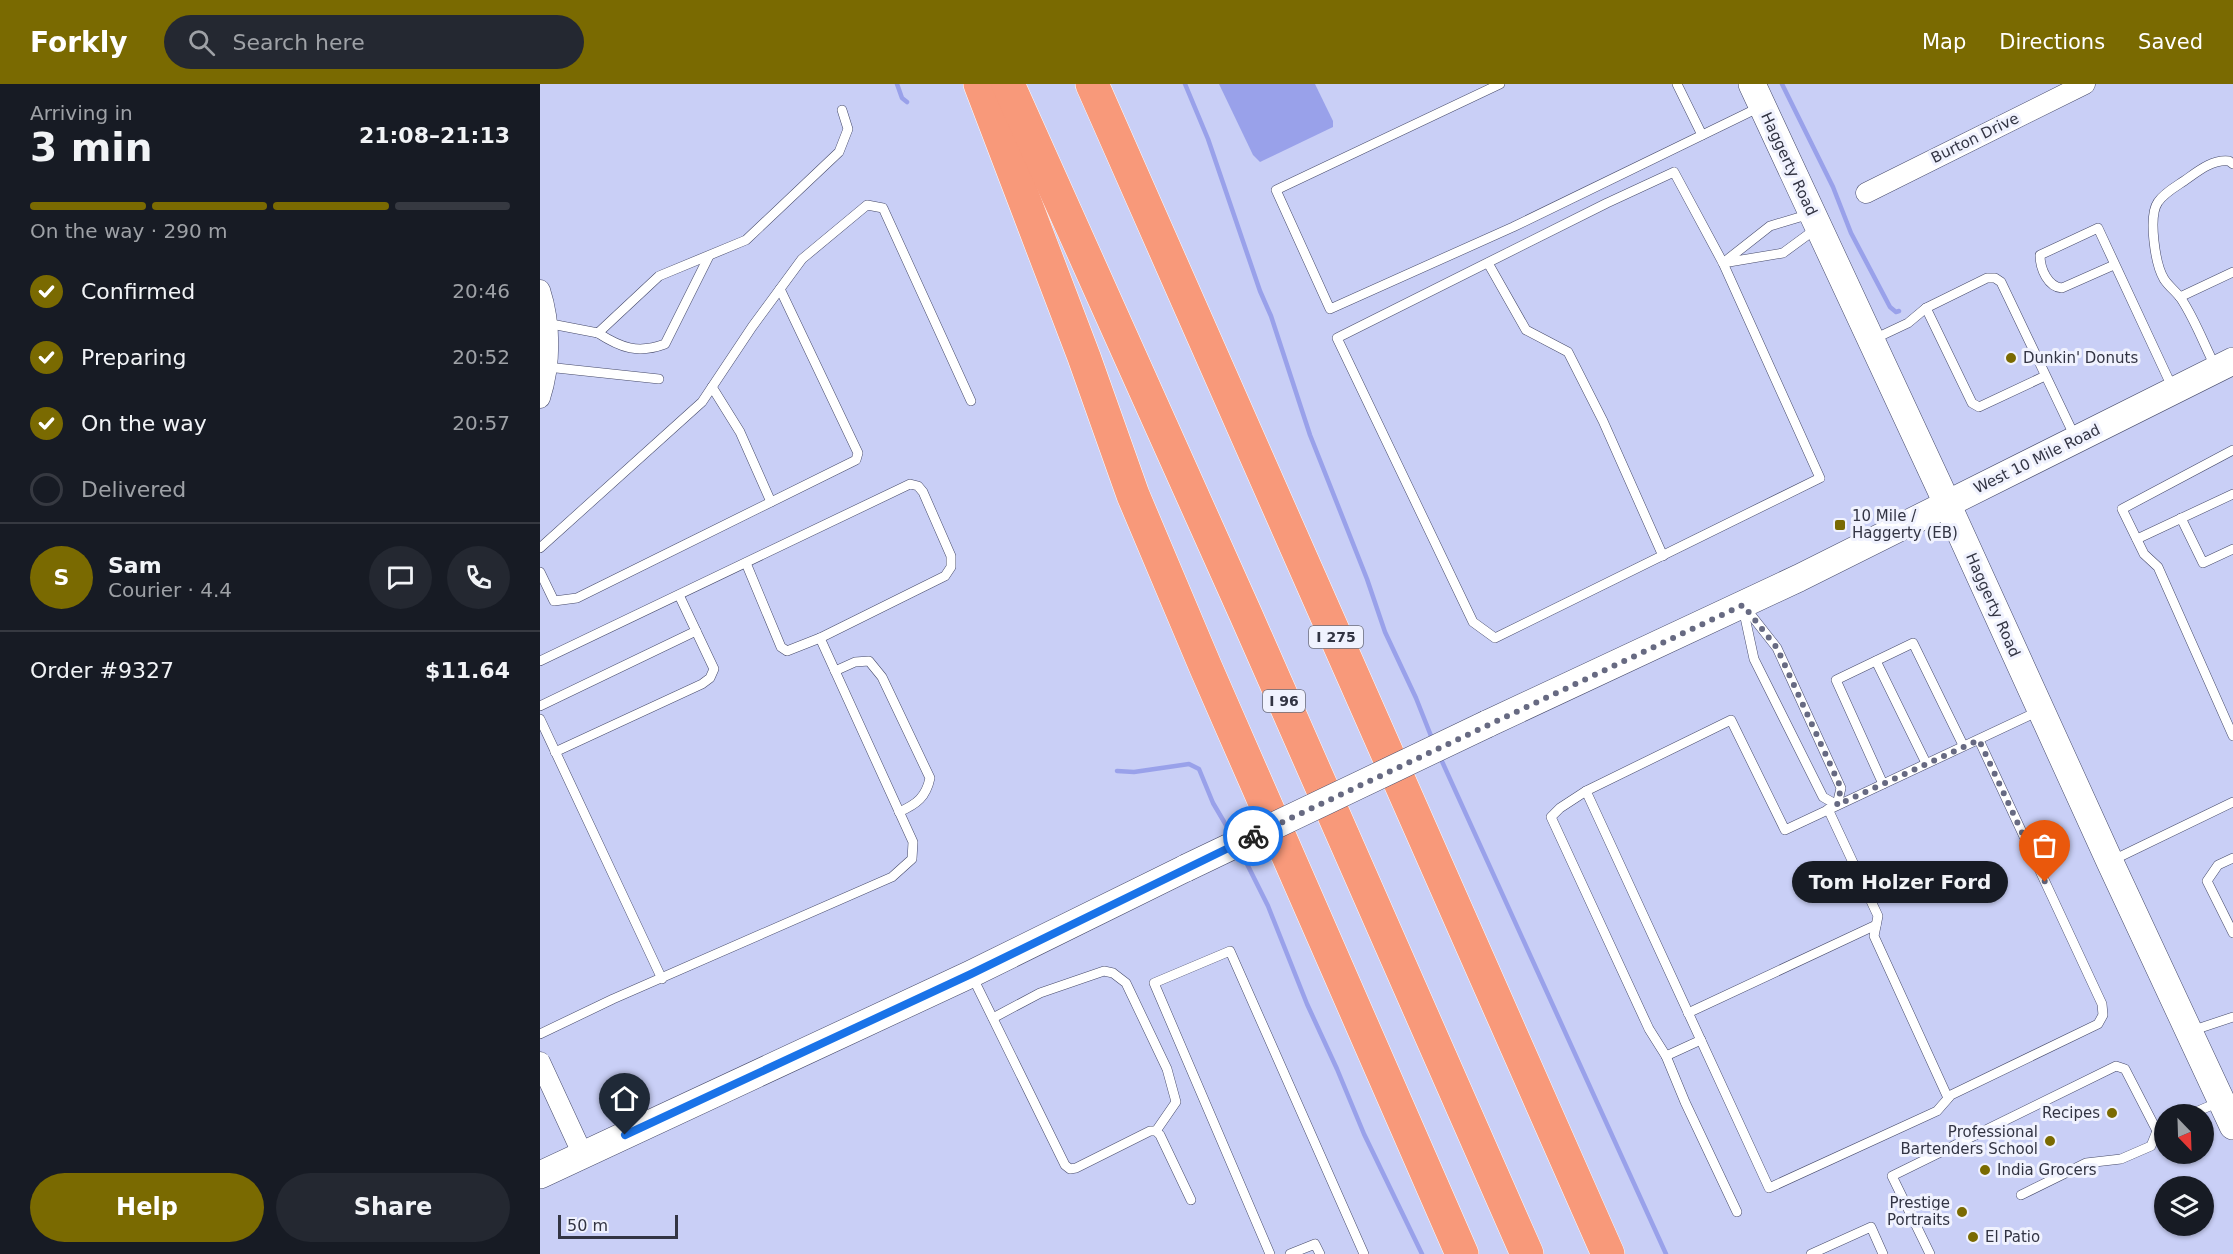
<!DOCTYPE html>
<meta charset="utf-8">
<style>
:root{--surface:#171b24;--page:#242831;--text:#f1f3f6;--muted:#9ea1a6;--line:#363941;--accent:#7a6a01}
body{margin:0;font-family:"DejaVu Sans",sans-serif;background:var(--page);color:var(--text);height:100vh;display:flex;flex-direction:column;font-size:22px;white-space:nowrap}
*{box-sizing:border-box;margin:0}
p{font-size:20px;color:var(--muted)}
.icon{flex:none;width:33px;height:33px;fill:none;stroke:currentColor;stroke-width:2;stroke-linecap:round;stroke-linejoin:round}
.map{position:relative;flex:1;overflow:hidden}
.panel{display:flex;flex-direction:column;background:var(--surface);width:540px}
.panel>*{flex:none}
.needle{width:39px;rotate:157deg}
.buttons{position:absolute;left:1614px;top:1020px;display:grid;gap:12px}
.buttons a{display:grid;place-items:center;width:60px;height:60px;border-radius:50%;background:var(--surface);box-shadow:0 2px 4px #0004;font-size:30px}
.scale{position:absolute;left:18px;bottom:15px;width:120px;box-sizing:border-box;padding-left:6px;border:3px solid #323443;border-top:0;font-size:16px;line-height:21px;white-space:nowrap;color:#323443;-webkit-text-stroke:4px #f0f2fe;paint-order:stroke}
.pin{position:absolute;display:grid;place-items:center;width:51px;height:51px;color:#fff;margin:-62px -26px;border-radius:50% 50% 50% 0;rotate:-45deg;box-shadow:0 0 6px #0007}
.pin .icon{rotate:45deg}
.courier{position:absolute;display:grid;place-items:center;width:60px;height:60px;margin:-30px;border:4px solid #1a73e8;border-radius:50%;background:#fff;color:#222;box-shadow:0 2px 8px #0007}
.bubble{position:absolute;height:42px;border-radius:21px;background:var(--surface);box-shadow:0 2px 4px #0004;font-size:20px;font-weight:700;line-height:42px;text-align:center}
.summary em{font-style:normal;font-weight:700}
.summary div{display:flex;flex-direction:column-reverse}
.summary{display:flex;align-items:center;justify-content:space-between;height:102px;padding:0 30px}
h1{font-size:39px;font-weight:700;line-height:45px}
.bar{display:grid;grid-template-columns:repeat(4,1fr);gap:9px 6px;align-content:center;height:72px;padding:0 30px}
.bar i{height:8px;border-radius:4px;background:var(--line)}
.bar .on{background:var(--accent)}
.bar p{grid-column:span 4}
.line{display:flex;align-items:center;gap:15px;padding:0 30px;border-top:2px solid var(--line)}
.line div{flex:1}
.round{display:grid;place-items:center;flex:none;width:63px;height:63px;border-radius:32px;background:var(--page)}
ol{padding:0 30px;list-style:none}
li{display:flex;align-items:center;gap:18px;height:66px}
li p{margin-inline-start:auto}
li .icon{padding:6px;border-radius:50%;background:var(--accent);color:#fff;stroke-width:4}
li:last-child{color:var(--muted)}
li i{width:33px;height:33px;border:3px solid var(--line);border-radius:50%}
.primary-button{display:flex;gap:12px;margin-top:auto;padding:12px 30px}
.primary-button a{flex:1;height:69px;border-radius:36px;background:var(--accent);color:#fff;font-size:24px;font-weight:700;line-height:69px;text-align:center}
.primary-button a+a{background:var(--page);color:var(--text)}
header{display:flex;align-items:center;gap:36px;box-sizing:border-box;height:84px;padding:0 30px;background:var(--accent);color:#fff}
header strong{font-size:28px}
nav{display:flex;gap:33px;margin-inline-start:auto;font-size:21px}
.search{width:420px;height:54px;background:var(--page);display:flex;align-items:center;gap:15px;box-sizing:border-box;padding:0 21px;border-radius:33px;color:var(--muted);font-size:22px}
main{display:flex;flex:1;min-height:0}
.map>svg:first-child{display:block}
.water{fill:#99a1ea}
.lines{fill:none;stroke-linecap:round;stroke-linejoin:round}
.stream{stroke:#99a1ea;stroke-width:4.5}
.lane-casing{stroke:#454969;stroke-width:10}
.street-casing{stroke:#454969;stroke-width:21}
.secondary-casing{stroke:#454969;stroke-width:28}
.highway-casing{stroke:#fff;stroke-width:34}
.lane{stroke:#fff;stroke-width:9}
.street{stroke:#fff;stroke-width:20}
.secondary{stroke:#fff;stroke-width:27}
.highway{stroke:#f8997a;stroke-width:33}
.secondary-bridge-casing{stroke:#454969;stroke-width:28;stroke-linecap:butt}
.secondary-bridge{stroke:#fff;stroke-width:27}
.done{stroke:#676a82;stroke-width:6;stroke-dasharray:0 10.8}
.route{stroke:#1a73e8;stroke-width:8}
.poi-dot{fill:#7a6a01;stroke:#f0f2fe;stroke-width:2}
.labels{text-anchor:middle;stroke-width:6;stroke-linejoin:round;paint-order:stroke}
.shield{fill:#f0f2fe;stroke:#6b6d7b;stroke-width:1.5}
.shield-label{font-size:14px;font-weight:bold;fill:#323443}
.street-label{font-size:15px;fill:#323443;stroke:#f0f2fe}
.poi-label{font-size:15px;fill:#323443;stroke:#f0f2fe;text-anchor:start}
</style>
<header>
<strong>Forkly</strong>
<div class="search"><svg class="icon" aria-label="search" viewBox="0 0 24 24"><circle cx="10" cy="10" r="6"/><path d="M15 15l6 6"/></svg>Search here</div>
<nav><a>Map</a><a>Directions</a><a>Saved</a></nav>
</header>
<main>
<section class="panel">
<div class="summary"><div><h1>3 min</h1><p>Arriving in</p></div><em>21:08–21:13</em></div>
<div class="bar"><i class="on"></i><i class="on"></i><i class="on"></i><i></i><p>On the way · 290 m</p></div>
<ol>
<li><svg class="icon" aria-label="check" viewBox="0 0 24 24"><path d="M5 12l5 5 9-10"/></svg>Confirmed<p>20:46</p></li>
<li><svg class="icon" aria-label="check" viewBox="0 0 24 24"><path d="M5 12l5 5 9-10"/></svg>Preparing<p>20:52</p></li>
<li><svg class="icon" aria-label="check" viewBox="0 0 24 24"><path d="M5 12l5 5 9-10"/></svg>On the way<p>20:57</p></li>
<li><i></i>Delivered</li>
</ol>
<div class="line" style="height:108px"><b class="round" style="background:var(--accent);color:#fff">S</b><div><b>Sam</b><p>Courier · 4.4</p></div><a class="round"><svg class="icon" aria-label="chat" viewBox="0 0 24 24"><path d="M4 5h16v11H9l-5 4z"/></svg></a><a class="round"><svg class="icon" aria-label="phone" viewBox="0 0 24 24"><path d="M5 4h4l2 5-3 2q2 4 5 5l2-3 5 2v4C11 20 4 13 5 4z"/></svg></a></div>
<div class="line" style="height:78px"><div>Order #9327</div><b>$11.64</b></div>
<div class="primary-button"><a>Help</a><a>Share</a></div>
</section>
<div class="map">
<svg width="1693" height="1170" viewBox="0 0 1693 1170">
<rect width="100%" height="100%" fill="#c9cff6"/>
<polygon class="water" points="679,0 775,0 793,37 793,43 720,78 713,71"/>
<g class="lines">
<g class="stream">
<polyline points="357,0 362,14 367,18"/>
<polyline points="645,0 668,55 720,207 731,232 770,351 827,495 845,548 876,614 893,657"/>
<polyline points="1242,0 1293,103 1311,149 1350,223 1356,228 1359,227"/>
<polyline points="900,673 1126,1170"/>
<polyline points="577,687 594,688 649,680 659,685 673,719 693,753"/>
<polyline points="701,768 728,822 767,920 797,985 824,1050 882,1170"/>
</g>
<defs>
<g id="lane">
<polyline points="960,0 736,106 790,225 973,143 1220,23"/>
<polyline points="1137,0 1162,51"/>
<polygon points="1134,88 1183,179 1280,394 955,554 933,538 797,254 1067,119"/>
<polyline points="1270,130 1230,142 1183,179 1243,169 1277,144"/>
<polyline points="948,179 986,246 1028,268 1063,337 1123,472"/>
<path d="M 1574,181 L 1522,204 C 1508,203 1500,185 1500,171 L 1558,144 L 1633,305"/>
<polyline points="1640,213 1693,188"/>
<polyline points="1386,224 1432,319 1439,323 1505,292"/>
<polyline points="6,239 58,249 119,192 206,156 299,68 308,45 302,26"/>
<path d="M 58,249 C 81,264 98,270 125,260 L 169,172"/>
<polyline points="1334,255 1368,239 1386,224 1447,194 1455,194 1461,198 1535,353"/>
<path d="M 1675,282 C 1664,260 1655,236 1642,216 C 1637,208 1629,203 1624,195 C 1615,180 1608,132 1618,118 C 1624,109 1635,103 1644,97 C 1657,88 1672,75 1689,77 L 1693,80"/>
<polyline points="7,283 119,295"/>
<polyline points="172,303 200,348 231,418"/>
<polyline points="1693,366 1582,425 1604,470 1618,483 1693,652"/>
<polyline points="1641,434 1663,479 1693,465"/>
<polyline points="1597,455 1693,410"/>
<polyline points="0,464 162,318 212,243 262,175 327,121 343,124 431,317"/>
<polyline points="206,479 241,563 247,567 280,554"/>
<polyline points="0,488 14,517 37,514 316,376 318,369 240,205"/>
<polyline points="1204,522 1237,564 1301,704 1297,721"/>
<polyline points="1203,524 1214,575 1283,713 1297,721"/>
<polyline points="0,577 370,400 378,402 383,408 411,472 411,483 405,492 280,554 373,758 372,775 352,793 73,915 0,950"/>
<polyline points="1336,577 1386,679"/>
<path d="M 295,587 L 315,578 L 329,577 L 342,593 L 390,694 C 386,713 377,720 359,728"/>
<polyline points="0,622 156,547"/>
<polyline points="0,635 122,895"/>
<polyline points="1439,656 1562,920 1563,931 1558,940 1411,1011 1397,1027 1229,1104 1046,707 1191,636 1245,746 1499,627"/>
<polyline points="15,668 162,600 170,594 174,585 139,511"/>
<polyline points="1343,700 1296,596 1373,559 1423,661"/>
<polyline points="1046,707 1020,724 1011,733 1109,945 1126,972 1161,956"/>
<polyline points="1288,725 1338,832 1334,852 1408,1014"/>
<polyline points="1693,774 1678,781 1667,797 1693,849"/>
<polyline points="1571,777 1693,718"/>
<polyline points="432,892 525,1081 530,1085 536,1084 610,1047 616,1047 620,1051 651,1116"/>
<polyline points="1148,929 1336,841"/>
<polyline points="453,934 500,909 564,887 573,889 586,899 627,985 636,1018 616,1047"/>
<polyline points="1651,947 1693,933"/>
<polyline points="1126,972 1145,1018 1197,1128"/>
<polyline points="1651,1030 1679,1018"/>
<polyline points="1481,1111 1546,1079 1581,1075 1611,1062 1617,1047 1624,1043"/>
<polyline points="730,1170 614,899 690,867 824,1170"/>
<polyline points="750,1170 775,1160 780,1170"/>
<polyline points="1271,1170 1331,1143 1343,1170"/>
<polyline points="1390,1170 1352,1092 1576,982 1585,985 1617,1047"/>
</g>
<g id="street">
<polyline points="1326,109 1545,0"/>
<path d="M 0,206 C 11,240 11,280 0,314"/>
<polyline points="0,978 43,1071"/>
</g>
<g id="secondary">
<polyline points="1212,0 1399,402 1570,778 1693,1042"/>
<polyline points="947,640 1259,494 1693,277"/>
<polyline points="0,1091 431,890 646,784"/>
</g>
<g id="highway">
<polyline points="440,0 544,273 593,411 666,584 922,1170"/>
<polyline points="468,0 706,531 987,1170"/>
<polyline points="552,0 1068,1170"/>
</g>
</defs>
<use href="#lane" class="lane-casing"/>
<use href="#street" class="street-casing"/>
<use href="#secondary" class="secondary-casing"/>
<use href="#highway" class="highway-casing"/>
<use href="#lane" class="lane"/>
<use href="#street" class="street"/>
<use href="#secondary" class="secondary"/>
<use href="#highway" class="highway"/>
<defs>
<polyline id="secondary-bridge" points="646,784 947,640"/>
</defs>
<use href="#secondary-bridge" class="secondary-bridge-casing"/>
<use href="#secondary-bridge" class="secondary-bridge"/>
</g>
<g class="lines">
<polyline class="done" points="713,752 1203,521 1237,564 1301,704 1297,721 1439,656 1505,798"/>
<polyline class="route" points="85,1051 431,890 713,752"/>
</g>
<g class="poi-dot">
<circle cx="1471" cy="274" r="6"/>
<rect x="1294" y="435" width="12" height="12" rx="3"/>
<circle cx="1572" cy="1029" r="6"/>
<circle cx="1510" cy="1057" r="6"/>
<circle cx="1445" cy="1086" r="6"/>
<circle cx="1422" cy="1128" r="6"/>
<circle cx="1433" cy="1153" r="6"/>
</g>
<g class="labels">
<g class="shield">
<rect x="769" y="542" width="54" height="22" rx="4.5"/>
<rect x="723" y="606" width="42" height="22" rx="4.5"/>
</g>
<g class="shield-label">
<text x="796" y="558">I 275</text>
<text x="744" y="622">I 96</text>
</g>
<g class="street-label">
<text transform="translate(1435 54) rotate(-26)" y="5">Burton Drive</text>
<text transform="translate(1249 80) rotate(65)" y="5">Haggerty Road</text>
<text transform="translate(1497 375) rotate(-26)" y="5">West 10 Mile Road</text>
<text transform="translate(1453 521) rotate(66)" y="5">Haggerty Road</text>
</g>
<g class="poi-label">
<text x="1483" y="279">Dunkin' Donuts</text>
<text x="1312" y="437">10 Mile /<tspan x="1312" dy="17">Haggerty (EB)</tspan></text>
<text x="1560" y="1034" text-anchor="end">Recipes</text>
<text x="1498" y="1053" text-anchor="end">Professional<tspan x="1498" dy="17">Bartenders School</tspan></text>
<text x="1457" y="1091">India Grocers</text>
<text x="1410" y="1124" text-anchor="end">Prestige<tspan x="1410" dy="17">Portraits</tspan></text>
<text x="1445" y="1158">El Patio</text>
</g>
</g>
</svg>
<div class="buttons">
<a><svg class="needle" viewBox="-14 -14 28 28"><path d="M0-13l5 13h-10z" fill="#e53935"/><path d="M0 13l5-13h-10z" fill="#9ea1a6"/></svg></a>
<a><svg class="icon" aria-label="layers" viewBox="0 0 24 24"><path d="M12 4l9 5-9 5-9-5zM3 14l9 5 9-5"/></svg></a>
</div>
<div class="scale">50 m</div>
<div class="pin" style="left:1505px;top:798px;background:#ea580c"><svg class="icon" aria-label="bag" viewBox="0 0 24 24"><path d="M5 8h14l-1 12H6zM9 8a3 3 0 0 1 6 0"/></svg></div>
<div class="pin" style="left:85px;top:1051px;background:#1f2937"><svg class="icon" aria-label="home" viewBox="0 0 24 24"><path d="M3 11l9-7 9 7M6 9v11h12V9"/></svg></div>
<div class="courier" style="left:713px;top:752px"><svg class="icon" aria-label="bike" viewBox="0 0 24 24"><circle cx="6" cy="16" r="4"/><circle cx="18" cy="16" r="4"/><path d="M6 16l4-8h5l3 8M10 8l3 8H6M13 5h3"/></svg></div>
<div class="bubble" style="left:1252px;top:777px;width:216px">Tom Holzer Ford</div>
</div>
</main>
